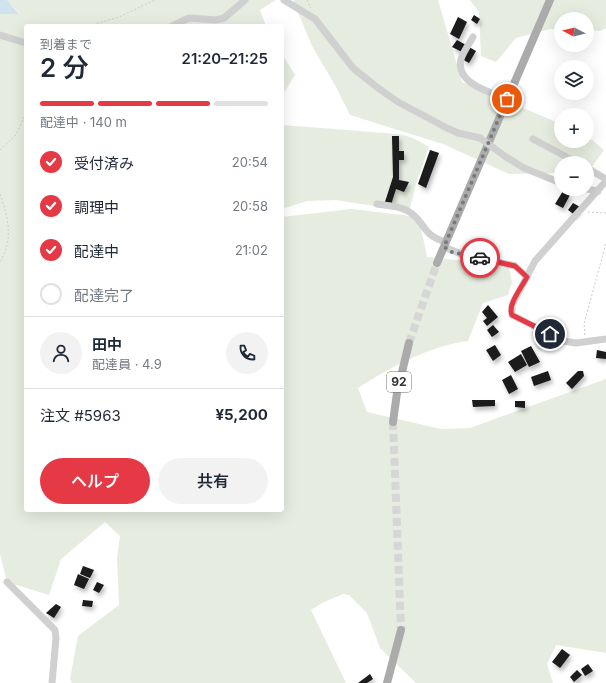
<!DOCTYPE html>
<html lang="ja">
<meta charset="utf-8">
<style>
:root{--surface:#fff;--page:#f2f2f3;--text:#1f2937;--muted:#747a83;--line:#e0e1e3;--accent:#e63946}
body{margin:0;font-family:Inter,"Noto Sans JP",sans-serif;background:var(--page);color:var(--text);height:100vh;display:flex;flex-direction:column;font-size:15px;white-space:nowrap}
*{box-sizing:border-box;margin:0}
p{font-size:13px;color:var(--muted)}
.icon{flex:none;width:22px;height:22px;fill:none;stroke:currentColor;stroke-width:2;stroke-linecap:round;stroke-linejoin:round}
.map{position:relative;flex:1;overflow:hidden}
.panel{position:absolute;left:24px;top:24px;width:260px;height:488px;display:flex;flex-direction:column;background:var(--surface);border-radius:4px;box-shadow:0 4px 16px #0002}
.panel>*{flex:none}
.needle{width:26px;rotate:277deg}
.controls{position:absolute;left:554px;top:12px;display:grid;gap:8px}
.controls a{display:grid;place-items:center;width:40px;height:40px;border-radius:50%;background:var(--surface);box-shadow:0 4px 16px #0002;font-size:20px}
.pin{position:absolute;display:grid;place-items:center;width:34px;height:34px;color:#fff;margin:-17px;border:2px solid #fff;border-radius:50%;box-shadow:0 1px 4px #0007}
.courier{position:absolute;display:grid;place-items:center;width:40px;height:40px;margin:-20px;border:3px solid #e63946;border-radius:50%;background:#fff;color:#222;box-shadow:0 1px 5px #0007}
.head em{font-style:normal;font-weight:600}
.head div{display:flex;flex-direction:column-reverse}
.head{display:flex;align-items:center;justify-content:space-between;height:68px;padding:0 16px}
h1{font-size:26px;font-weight:600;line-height:30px}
.bar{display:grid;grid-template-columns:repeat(4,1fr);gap:6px 4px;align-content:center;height:48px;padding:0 16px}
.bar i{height:5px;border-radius:3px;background:var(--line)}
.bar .current{background:var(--accent)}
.bar p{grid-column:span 4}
.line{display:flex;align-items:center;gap:10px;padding:0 16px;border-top:1px solid var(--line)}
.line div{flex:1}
.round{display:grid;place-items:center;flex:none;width:42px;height:42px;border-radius:21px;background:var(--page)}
ol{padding:0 16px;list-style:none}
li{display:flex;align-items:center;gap:12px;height:44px}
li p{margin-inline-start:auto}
li .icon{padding:4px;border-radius:50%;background:var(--accent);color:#fff;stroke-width:4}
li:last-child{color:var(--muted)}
li i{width:22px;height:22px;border:2px solid var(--line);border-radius:50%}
.cta{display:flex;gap:8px;margin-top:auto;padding:8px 16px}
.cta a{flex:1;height:46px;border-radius:24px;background:var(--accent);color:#fff;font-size:16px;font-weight:600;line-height:46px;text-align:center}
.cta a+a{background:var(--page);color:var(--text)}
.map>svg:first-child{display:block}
.green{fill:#e6ecdf}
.water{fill:#cfe2ee}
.building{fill:#1a1a1a;filter:url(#shadow)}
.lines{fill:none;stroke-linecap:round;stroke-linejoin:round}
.major-tunnel{stroke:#d6d6d6;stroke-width:8;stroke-dasharray:8 4;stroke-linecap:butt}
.path{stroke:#cdcdcd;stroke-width:1;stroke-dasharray:2 2;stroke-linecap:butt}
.minor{stroke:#d0d0d0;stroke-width:7}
.major{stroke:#ababab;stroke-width:8}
.minor-bridge{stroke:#d0d0d0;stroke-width:7}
.done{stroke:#7a7a7a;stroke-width:4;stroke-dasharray:0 7.2}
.route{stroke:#e63946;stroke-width:5}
.labels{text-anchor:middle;stroke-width:4;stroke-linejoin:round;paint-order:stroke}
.shield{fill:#fff;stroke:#707070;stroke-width:1}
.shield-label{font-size:12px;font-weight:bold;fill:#333}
</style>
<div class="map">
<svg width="606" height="683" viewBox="0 0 606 683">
<defs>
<filter id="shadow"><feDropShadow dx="2" dy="3.5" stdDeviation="2" flood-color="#0004"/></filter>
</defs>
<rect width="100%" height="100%" fill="#fff"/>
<g class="green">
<path d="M 7,0 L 276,0 L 260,10 L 266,26 L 26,26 L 26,510 L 282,510 L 282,217 L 351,209 L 410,216 L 421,228 L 427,257 L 476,262 L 509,267 L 512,282 L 508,295 L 483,303 L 468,341 C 429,346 391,367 358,388 L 367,412 L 441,429 L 470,428 L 606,379 L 606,653 L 556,645 L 547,664 L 553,683 L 416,683 L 380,648 L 367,613 L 349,595 L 343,594 L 322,603 L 311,610 L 346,683 L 72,683 L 70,679 L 78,636 L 119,605 L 117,558 L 120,536 L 105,522 L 61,559 L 49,595 L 7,582 L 0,554 L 0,14 L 19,13 Z"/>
<polygon points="293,0 438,0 462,82 561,124 561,141 587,141 587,136 604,150 591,168 587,170 587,163 561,163 561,173 509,174 443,144 350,115 335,85 312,46"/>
<polygon points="470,0 606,0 606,28 600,31 587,30 587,19 561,19 561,30 550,29 516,38 496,62 481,56 479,12"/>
<polygon points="282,54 295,75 282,96"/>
<path d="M 282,125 L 398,134 C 411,136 419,141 429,147 L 416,184 L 410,208 L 405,211 L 336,200 L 307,201 L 282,209 Z"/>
</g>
<polygon class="water" points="0,0 7,0 19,14 0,14"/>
<g class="building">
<polygon points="474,15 480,19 477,24 471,20"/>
<polygon points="458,17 467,22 459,39 450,34"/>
<polygon points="457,40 466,45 462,52 452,47"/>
<polygon points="469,47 476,51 469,63 462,59"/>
<polygon points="392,136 399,136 399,151 404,151 404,160 399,160 399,180 409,182 404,192 396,189 391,205 385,202 393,177"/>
<polygon points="430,150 439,153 426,188 418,184"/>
<polygon points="563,191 570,195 563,208 555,204"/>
<polygon points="573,203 580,207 575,215 568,210"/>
<polygon points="488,305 498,317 487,326 483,321 487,318 482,312"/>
<polygon points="493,325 499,332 492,337 487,330"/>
<polygon points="541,334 546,338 539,346 535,342"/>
<polygon points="495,345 501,355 493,361 486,350"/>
<polygon points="531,346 540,362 529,367 521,351"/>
<polygon points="597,350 606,352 606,359 596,358"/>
<polygon points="521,354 527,365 515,372 508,362"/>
<polygon points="548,371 551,380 534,386 531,377"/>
<polygon points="578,371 583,371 584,376 572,389 566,383"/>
<polygon points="511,375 518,389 509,394 502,380"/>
<polygon points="472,400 495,400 495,406 473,407"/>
<polygon points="515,401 525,401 525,408 515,407"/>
<polygon points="83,566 94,570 90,578 80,574"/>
<polygon points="78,574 89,579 84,589 74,585"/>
<polygon points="97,582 104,585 99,593 93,590"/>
<polygon points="83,600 93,601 92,607 82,606"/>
<polygon points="56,604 61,607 54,618 46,613"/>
<polygon points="562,649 570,655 560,668 552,662"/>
<polygon points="588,664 593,671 585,676 581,669"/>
<polygon points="577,670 582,675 574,682 570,677"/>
<polygon points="370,674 373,679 367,683 358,683"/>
</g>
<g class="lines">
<g class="major-tunnel">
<polyline points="409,343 437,263"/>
<polyline points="393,422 401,630"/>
</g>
<g class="path">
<polyline points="307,0 311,8"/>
<polyline points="94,26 95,24 119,17 155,0"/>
<polyline points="0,150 16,135 26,113"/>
<path d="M 0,194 C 8,217 14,239 0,262"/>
<polyline points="588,212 606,213"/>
<polyline points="585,335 584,324 606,243"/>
</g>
<g class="minor">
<polyline points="284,0 315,19 353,68 378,88 398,102 447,128 458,133 480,138"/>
<polyline points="172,26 189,18 216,20 224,18 245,0"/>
<polyline points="0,35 26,43"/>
<path d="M 473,37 C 469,44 463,52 461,59 C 455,84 491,92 507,99"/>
<polyline points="533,139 578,163"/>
<polyline points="506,157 524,168 561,183"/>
<polyline points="587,168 606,179"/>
<polyline points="606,181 535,261 512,305 512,315 563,341 576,343 606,339"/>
<polyline points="587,189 598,191"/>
<path d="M 377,204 C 389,206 401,206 411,213 C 427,225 422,235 446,242"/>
<polyline points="444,247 461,254 515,266 527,277"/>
<polyline points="7,582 55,630 56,638 52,683"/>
</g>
<g class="major">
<polyline points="437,263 550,0"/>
<polyline points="393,422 397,393 409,343"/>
<polyline points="387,683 401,630"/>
</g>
<polyline class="minor-bridge" points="480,138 506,157"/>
</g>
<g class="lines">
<polyline class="done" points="480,258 452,252 444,247 507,99"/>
<path class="route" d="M 480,258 L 515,266 L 527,277 C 522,287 507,305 512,315 L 550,334"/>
</g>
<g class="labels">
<rect class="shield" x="387" y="372" width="24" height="20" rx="3"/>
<g class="shield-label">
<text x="399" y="386">92</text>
</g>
</g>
</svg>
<div class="controls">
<a><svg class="needle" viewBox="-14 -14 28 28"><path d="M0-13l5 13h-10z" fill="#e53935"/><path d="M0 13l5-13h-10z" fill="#747a83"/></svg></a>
<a><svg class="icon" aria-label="layers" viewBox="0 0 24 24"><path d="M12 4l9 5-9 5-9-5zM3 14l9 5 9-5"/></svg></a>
<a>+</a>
<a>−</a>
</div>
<div class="pin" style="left:507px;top:99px;background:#ea580c"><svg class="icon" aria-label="bag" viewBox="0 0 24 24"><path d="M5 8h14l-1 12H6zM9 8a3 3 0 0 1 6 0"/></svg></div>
<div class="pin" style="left:550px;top:334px;background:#1f2937"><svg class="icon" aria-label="home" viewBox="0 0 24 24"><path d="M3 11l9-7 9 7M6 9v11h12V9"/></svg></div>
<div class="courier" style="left:480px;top:258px"><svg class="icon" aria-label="car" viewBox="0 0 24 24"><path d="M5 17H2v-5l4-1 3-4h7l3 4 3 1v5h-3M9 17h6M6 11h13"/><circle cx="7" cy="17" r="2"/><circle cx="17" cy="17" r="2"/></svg></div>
<section class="panel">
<div class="head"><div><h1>2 分</h1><p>到着まで</p></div><em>21:20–21:25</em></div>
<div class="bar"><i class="current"></i><i class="current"></i><i class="current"></i><i></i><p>配達中 · 140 m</p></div>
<ol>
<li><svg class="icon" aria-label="check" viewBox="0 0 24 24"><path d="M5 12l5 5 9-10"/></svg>受付済み<p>20:54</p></li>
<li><svg class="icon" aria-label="check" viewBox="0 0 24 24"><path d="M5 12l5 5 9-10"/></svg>調理中<p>20:58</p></li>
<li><svg class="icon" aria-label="check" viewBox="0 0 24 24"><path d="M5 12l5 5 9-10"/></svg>配達中<p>21:02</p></li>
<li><i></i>配達完了</li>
</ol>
<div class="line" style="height:72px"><a class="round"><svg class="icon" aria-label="person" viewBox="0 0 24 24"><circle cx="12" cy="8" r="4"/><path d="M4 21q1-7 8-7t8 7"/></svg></a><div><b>田中</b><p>配達員 · 4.9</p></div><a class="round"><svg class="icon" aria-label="phone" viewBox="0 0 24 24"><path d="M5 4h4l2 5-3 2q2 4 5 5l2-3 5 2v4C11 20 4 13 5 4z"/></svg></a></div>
<div class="line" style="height:52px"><div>注文 #5963</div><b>¥5,200</b></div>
<div class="cta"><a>ヘルプ</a><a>共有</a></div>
</section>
</div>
